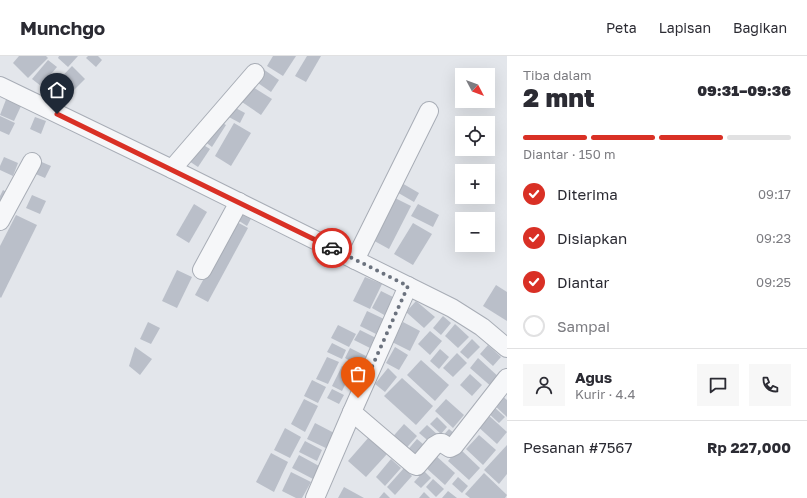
<!DOCTYPE html>
<html lang="id">
<meta charset="utf-8">
<style>
:root{--surface:#fff;--page:#f7f7f7;--text:#2b2b33;--muted:#7c7c81;--line:#e1e1e2;--accent:#d93025}
body{margin:0;font-family:"Golos Text",sans-serif;background:var(--page);color:var(--text);height:100vh;display:flex;flex-direction:column;font-size:15px;white-space:nowrap}
*{box-sizing:border-box;margin:0}
p{font-size:13px;color:var(--muted)}
.icon{flex:none;width:22px;height:22px;fill:none;stroke:currentColor;stroke-width:2;stroke-linecap:round;stroke-linejoin:round}
.map{position:relative;flex:1;overflow:hidden}
.panel{display:flex;flex-direction:column;background:var(--surface);width:300px}
.panel>*{flex:none}
.needle{width:26px;rotate:131deg}
.buttons{position:absolute;left:455px;top:12px;display:grid;gap:8px}
.buttons a{display:grid;place-items:center;width:40px;height:40px;border-radius:0px;background:var(--surface);box-shadow:0 4px 16px #0002;font-size:20px}
.pin{position:absolute;display:grid;place-items:center;width:34px;height:34px;color:#fff;margin:-41px -17px;border-radius:50% 50% 50% 0;rotate:-45deg;box-shadow:0 0 4px #0007}
.pin .icon{rotate:45deg}
.courier{position:absolute;display:grid;place-items:center;width:40px;height:40px;margin:-20px;border:3px solid #d93025;border-radius:50%;background:#fff;color:#222;box-shadow:0 1px 5px #0007}
.overview em{font-style:normal;font-weight:800}
.overview div{display:flex;flex-direction:column-reverse}
.overview{display:flex;align-items:center;justify-content:space-between;height:68px;padding:0 16px}
h1{font-size:26px;font-weight:800;line-height:30px}
.bar{display:grid;grid-template-columns:repeat(4,1fr);gap:6px 4px;align-content:center;height:48px;padding:0 16px}
.bar i{height:5px;border-radius:3px;background:var(--line)}
.bar .current{background:var(--accent)}
.bar p{grid-column:span 4}
.line{display:flex;align-items:center;gap:10px;padding:0 16px;border-top:1px solid var(--line)}
.line div{flex:1}
.round{display:grid;place-items:center;flex:none;width:42px;height:42px;border-radius:0px;background:var(--page)}
ol{padding:0 16px;list-style:none}
li{display:flex;align-items:center;gap:12px;height:44px}
li p{margin-inline-start:auto}
li .icon{padding:4px;border-radius:50%;background:var(--accent);color:#fff;stroke-width:4}
li:last-child{color:var(--muted)}
li i{width:22px;height:22px;border:2px solid var(--line);border-radius:50%}
header{display:flex;align-items:center;gap:24px;box-sizing:border-box;height:56px;padding:0 20px;background:var(--surface);border-bottom:1px solid var(--line)}
header strong{font-size:19px}
nav{display:flex;gap:22px;margin-inline-start:auto;font-size:14px}
main{display:flex;flex:1;min-height:0}
.map>svg:first-child{display:block}
.building{fill:#babfc9}
.lines{fill:none;stroke-linecap:round;stroke-linejoin:round}
.minor-casing{stroke:#a8adb6;stroke-width:20}
.minor{stroke:#f6f7f9;stroke-width:18}
.done{stroke:#6b727e;stroke-width:4;stroke-dasharray:0 7.2}
.route{stroke:#d93025;stroke-width:5}
</style>
<header>
<strong>Munchgo</strong>
<nav><a>Peta</a><a>Lapisan</a><a>Bagikan</a></nav>
</header>
<main>
<div class="map">
<svg width="507" height="442" viewBox="0 0 507 442">
<rect width="100%" height="100%" fill="#e3e6eb"/>
<g class="building">
<polygon points="19,0 46,0 48,2 28,22 13,7"/>
<polygon points="59,0 78,0 68,11 58,2"/>
<polygon points="88,0 98,0 102,4 96,11 86,2"/>
<polygon points="273,0 296,0 283,20 267,10"/>
<polygon points="307,0 321,0 306,26 295,20"/>
<polygon points="48,4 57,11 41,30 32,23"/>
<polygon points="72,10 85,23 65,43 52,31"/>
<polygon points="263,13 279,24 271,36 255,25"/>
<polygon points="253,31 272,43 261,59 242,46"/>
<polygon points="7,41 22,48 14,65 0,59"/>
<polygon points="232,50 245,57 240,67 227,60"/>
<polygon points="0,60 15,67 9,79 0,75"/>
<polygon points="35,61 46,65 41,78 30,73"/>
<polygon points="217,64 226,69 212,91 204,85"/>
<polygon points="234,67 251,77 231,110 215,100"/>
<polygon points="197,85 210,93 198,111 186,103"/>
<polygon points="4,101 18,107 13,120 0,114 0,110"/>
<polygon points="37,104 51,110 45,122 31,116"/>
<polygon points="400,126 419,137 414,146 395,135"/>
<polygon points="3,134 10,138 0,155 0,140"/>
<polygon points="32,139 46,145 40,158 26,152"/>
<polygon points="391,140 411,150 389,193 369,182"/>
<polygon points="194,148 207,156 189,187 176,179"/>
<polygon points="418,148 439,159 433,171 411,160"/>
<polygon points="243,150 254,157 247,170 236,163"/>
<polygon points="16,159 37,169 1,242 0,241 0,190"/>
<polygon points="235,165 248,172 208,246 195,239"/>
<polygon points="413,167 432,178 413,209 394,198"/>
<polygon points="177,214 192,221 177,252 162,245"/>
<polygon points="365,221 382,228 370,253 353,245"/>
<polygon points="496,229 507,236 507,265 483,250"/>
<polygon points="381,235 395,242 386,260 372,252"/>
<polygon points="416,245 435,261 424,272 406,256"/>
<polygon points="367,255 384,263 376,278 360,270"/>
<polygon points="443,260 451,267 441,279 433,272"/>
<polygon points="148,266 160,272 151,288 140,283"/>
<polygon points="403,266 420,275 410,295 392,286"/>
<polygon points="455,268 469,281 458,292 445,280"/>
<polygon points="338,269 356,278 349,291 331,282"/>
<polygon points="360,274 376,282 370,292 354,284"/>
<polygon points="430,275 442,285 430,299 418,288"/>
<polygon points="472,283 480,291 468,303 460,296"/>
<polygon points="332,287 346,294 342,303 327,296"/>
<polygon points="488,289 501,301 493,310 480,298"/>
<polygon points="135,291 152,303 140,319 129,310"/>
<polygon points="395,291 408,299 399,314 386,307"/>
<polygon points="350,292 368,301 363,312 345,302"/>
<polygon points="440,293 449,301 439,313 430,305"/>
<polygon points="457,297 467,307 453,321 443,312"/>
<polygon points="327,301 339,306 328,328 316,323"/>
<polygon points="478,302 501,323 493,332 470,312"/>
<polygon points="421,304 449,329 435,345 407,319"/>
<polygon points="342,310 352,315 342,335 332,330"/>
<polygon points="388,312 397,321 385,336 375,328"/>
<polygon points="470,318 482,329 472,340 460,329"/>
<polygon points="402,322 433,350 416,369 384,340"/>
<polygon points="312,324 326,331 318,347 304,340"/>
<polygon points="332,333 344,339 339,348 327,342"/>
<polygon points="501,339 507,344 507,361 493,348"/>
<polygon points="304,343 318,350 305,376 291,368"/>
<polygon points="446,343 464,359 453,372 435,355"/>
<polygon points="493,350 505,361 499,367 487,356"/>
<polygon points="486,357 507,376 497,388 475,368"/>
<polygon points="437,361 447,371 441,378 430,368"/>
<polygon points="315,367 338,379 330,394 307,383"/>
<polygon points="404,368 417,380 402,397 389,385"/>
<polygon points="427,369 439,380 432,388 419,377"/>
<polygon points="285,372 301,381 290,402 274,394"/>
<polygon points="449,373 455,378 445,388 440,383"/>
<polygon points="479,379 496,394 483,409 466,393"/>
<polygon points="369,381 387,398 366,421 348,405"/>
<polygon points="417,383 430,394 417,409 405,397"/>
<polygon points="305,385 322,394 317,405 299,396"/>
<polygon points="507,389 507,418 499,428 484,414"/>
<polygon points="459,392 480,412 469,424 448,405"/>
<polygon points="271,397 288,406 274,436 256,426"/>
<polygon points="299,399 319,410 313,423 292,412"/>
<polygon points="435,399 455,417 445,429 424,410"/>
<polygon points="391,403 401,412 385,430 376,421"/>
<polygon points="404,412 412,420 395,439 387,431"/>
<polygon points="424,415 431,422 421,432 414,426"/>
<polygon points="291,416 311,426 302,442 296,442 282,435"/>
<polygon points="484,417 507,439 505,442 470,442 465,438"/>
<polygon points="458,421 468,430 462,437 452,428"/>
<polygon points="433,423 444,433 436,441 426,431"/>
<polygon points="344,431 364,442 338,442"/>
<polygon points="448,435 457,442 442,442"/>
<polygon points="384,436 390,442 379,442"/>
<polygon points="424,436 430,442 419,442"/>
</g>
<g class="lines">
<defs>
<g id="minor">
<polyline points="0,30 172,113 452,252 482,271 507,292"/>
<polyline points="172,113 255,17"/>
<polyline points="0,165 32,106"/>
<polyline points="355,204 429,55"/>
<polyline points="202,214 239,146"/>
<polyline points="352,356 414,409 417,410 434,390 439,387 442,387 450,392 454,390 507,322"/>
<polyline points="315,442 352,356 408,230"/>
</g>
</defs>
<use href="#minor" class="minor-casing"/>
<use href="#minor" class="minor"/>
</g>
<g class="lines">
<polyline class="done" points="332,192 408,230 358,342"/>
<polyline class="route" points="57,58 332,192"/>
</g>
</svg>
<div class="buttons">
<a><svg class="needle" viewBox="-14 -14 28 28"><path d="M0-13l5 13h-10z" fill="#e53935"/><path d="M0 13l5-13h-10z" fill="#7c7c81"/></svg></a>
<a><svg class="icon" aria-label="locate" viewBox="0 0 24 24"><circle cx="12" cy="12" r="6"/><path d="M12 2v4M12 18v4M2 12h4M18 12h4"/></svg></a>
<a>+</a>
<a>−</a>
</div>
<div class="pin" style="left:358px;top:342px;background:#ea580c"><svg class="icon" aria-label="bag" viewBox="0 0 24 24"><path d="M5 8h14l-1 12H6zM9 8a3 3 0 0 1 6 0"/></svg></div>
<div class="pin" style="left:57px;top:58px;background:#1f2937"><svg class="icon" aria-label="home" viewBox="0 0 24 24"><path d="M3 11l9-7 9 7M6 9v11h12V9"/></svg></div>
<div class="courier" style="left:332px;top:192px"><svg class="icon" aria-label="car" viewBox="0 0 24 24"><path d="M5 17H2v-5l4-1 3-4h7l3 4 3 1v5h-3M9 17h6M6 11h13"/><circle cx="7" cy="17" r="2"/><circle cx="17" cy="17" r="2"/></svg></div>
</div>
<section class="panel">
<div class="overview"><div><h1>2 mnt</h1><p>Tiba dalam</p></div><em>09:31–09:36</em></div>
<div class="bar"><i class="current"></i><i class="current"></i><i class="current"></i><i></i><p>Diantar · 150 m</p></div>
<ol>
<li><svg class="icon" aria-label="check" viewBox="0 0 24 24"><path d="M5 12l5 5 9-10"/></svg>Diterima<p>09:17</p></li>
<li><svg class="icon" aria-label="check" viewBox="0 0 24 24"><path d="M5 12l5 5 9-10"/></svg>Disiapkan<p>09:23</p></li>
<li><svg class="icon" aria-label="check" viewBox="0 0 24 24"><path d="M5 12l5 5 9-10"/></svg>Diantar<p>09:25</p></li>
<li><i></i>Sampai</li>
</ol>
<div class="line" style="height:72px"><a class="round"><svg class="icon" aria-label="person" viewBox="0 0 24 24"><circle cx="12" cy="8" r="4"/><path d="M4 21q1-7 8-7t8 7"/></svg></a><div><b>Agus</b><p>Kurir · 4.4</p></div><a class="round"><svg class="icon" aria-label="chat" viewBox="0 0 24 24"><path d="M4 5h16v11H9l-5 4z"/></svg></a><a class="round"><svg class="icon" aria-label="phone" viewBox="0 0 24 24"><path d="M5 4h4l2 5-3 2q2 4 5 5l2-3 5 2v4C11 20 4 13 5 4z"/></svg></a></div>
<div class="line" style="height:52px"><div>Pesanan #7567</div><b>Rp 227,000</b></div>
</section>
</main>
